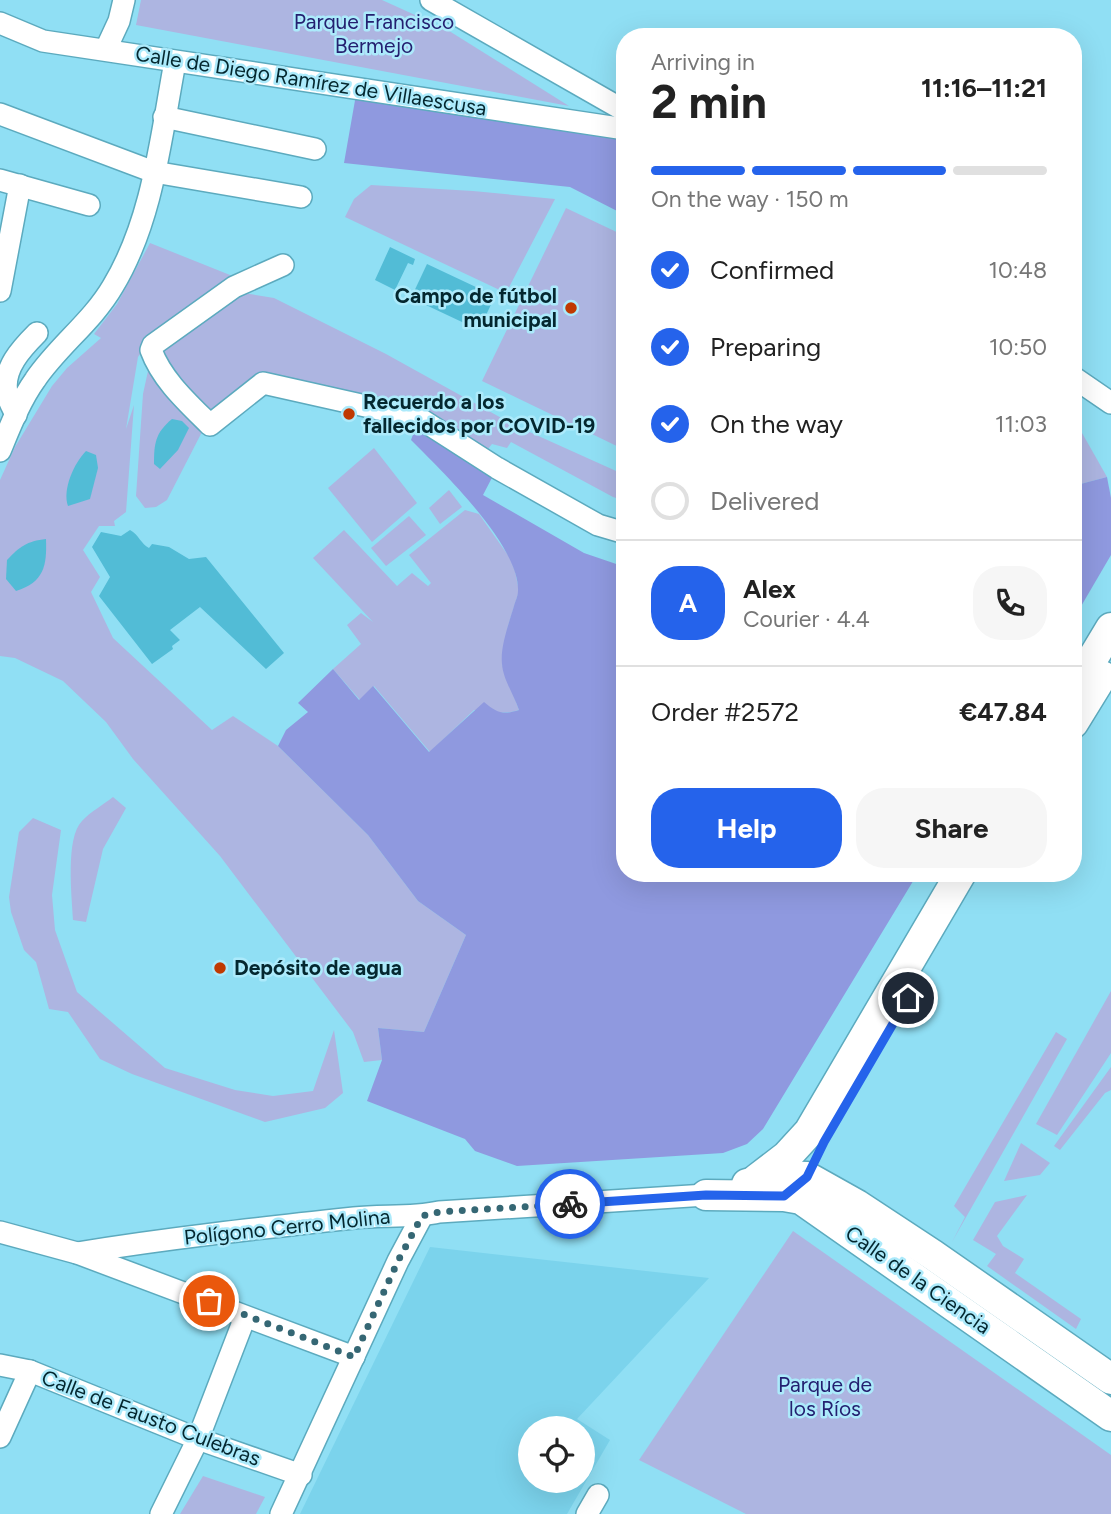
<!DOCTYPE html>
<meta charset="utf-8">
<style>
:root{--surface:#fff;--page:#f6f6f6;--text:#222;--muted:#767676;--line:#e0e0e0;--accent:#2563eb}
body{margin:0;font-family:Figtree,sans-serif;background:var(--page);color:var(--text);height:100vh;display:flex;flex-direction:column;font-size:26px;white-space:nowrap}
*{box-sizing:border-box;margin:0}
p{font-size:23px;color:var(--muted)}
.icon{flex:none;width:38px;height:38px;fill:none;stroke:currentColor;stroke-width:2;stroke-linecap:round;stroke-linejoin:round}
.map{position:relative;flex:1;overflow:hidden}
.details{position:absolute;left:616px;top:28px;width:466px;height:854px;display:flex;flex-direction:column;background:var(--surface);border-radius:28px;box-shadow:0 7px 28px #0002}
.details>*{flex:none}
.buttons{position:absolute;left:518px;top:1416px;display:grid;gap:14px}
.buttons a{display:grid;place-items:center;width:77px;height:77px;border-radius:50%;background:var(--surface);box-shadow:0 7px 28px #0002;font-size:35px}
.pin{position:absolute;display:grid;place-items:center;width:60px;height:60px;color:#fff;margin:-30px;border:4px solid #fff;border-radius:50%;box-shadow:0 2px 7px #0007}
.courier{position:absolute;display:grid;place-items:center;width:70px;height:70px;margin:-35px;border:5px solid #2563eb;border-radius:50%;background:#fff;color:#222;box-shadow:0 2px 9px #0007}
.head em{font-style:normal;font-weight:700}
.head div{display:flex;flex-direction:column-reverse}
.head{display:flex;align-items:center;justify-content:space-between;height:119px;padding:0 35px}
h1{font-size:46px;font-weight:700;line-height:52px}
.bar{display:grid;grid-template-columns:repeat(4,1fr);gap:10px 7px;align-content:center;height:84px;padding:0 35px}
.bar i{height:9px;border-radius:5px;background:var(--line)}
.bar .current{background:var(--accent)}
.bar p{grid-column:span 4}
.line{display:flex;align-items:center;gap:18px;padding:0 35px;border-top:2px solid var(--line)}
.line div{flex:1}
.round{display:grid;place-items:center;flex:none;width:74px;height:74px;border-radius:28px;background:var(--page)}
ol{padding:0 35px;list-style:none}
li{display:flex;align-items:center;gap:21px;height:77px}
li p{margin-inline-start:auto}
li .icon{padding:7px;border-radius:50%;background:var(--accent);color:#fff;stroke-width:4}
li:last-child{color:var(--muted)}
li i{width:38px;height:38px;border:4px solid var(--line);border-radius:50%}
.primary-button{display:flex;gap:14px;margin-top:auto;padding:14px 35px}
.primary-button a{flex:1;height:80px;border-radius:28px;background:var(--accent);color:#fff;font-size:28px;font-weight:700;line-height:80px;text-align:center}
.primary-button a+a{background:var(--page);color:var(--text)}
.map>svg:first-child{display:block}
.built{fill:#7bd3ec;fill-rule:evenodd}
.green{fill:#adb5e1}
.forest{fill:#8f99df}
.water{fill:#52bcd6}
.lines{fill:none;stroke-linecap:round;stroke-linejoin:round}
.street-casing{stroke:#5caabe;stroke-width:24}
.secondary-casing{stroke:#5caabe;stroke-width:33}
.street{stroke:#fff;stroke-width:21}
.secondary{stroke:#fff;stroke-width:30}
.done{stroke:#356774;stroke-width:7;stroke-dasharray:0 12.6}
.route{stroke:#2563eb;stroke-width:9}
.poi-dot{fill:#c03901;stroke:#aceafb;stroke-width:2.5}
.labels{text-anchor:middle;stroke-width:5;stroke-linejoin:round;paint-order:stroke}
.park-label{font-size:21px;fill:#242070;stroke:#aceafb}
.street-label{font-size:21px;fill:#04272f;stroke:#aceafb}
.poi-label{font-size:21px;font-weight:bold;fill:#04272f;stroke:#aceafb;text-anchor:start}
</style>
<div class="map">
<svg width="1111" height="1514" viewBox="0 0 1111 1514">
<rect width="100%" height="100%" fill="#90dff4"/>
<path class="built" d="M 430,1247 L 709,1278 L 577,1419 L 610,1440 L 567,1514 L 300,1514 ZM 530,1428 L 583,1428 L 583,1480 L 530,1480 Z"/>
<g class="green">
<polygon points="141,0 382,0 446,29 569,106 136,25"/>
<polygon points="371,185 473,191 555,199 506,293 345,217 354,199"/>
<polygon points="566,208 625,236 625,450 482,381"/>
<polygon points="150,243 235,277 244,293 274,298 386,354 514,425 625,475 625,501 613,497 511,442 507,448 492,444 484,454 419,418 264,383 210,425 181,397 155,333 138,357 126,429 134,405 126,512 114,521 115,526 99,526 83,550 100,577 91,592 113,638 212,730 233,716 278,746 368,835 418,901 466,935 424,1032 378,1028 382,1060 364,1062 353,1032 220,856 133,759 106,722 63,681 15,658 0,656 0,480 15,447 52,386 67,368 101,338 94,334 117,304"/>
<polygon points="148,371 157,371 203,430 167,500 156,507 145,508 136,496 143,394"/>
<polygon points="1073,417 1107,477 1073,486"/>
<polygon points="374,448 417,503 372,542 328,488"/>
<polygon points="449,490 462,507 440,524 429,508"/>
<path d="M 465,510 L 479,514 L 510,558 L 515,571 L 519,591 L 508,626 L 502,664 L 519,710 C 503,715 490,711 474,710 L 430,752 L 374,686 L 360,700 L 333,669 L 361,644 L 347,625 L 361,613 L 373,622 L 313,558 L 344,530 L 397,586 L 412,573 L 428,586 L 431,583 L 409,555 Z"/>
<polygon points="409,516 426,535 386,566 371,548"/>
<path d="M 113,797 L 126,808 L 103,849 L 86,922 L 73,920 C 72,897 65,838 82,821 C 90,812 103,805 113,797 Z"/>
<polygon points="33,818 61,830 52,895 55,930 77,992 165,1068 235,1090 273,1096 313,1091 334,1030 343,1093 325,1108 265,1122 132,1074 100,1059 68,1012 49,1009 36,962 24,950 11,912 9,897 19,832"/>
<polygon points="1111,991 1111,1053 1057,1135 1036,1124"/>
<polygon points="1056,1032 1067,1039 952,1242 965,1217 954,1206"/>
<polygon points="1111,1067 1111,1090 1105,1093 1060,1150 1054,1146"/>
<polygon points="1021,1143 1050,1163 1040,1175 1004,1181"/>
<polygon points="1027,1195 997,1236 1003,1246 1024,1259 1015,1273 1081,1319 1076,1329 987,1266 996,1254 973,1240 995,1202"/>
<polygon points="793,1231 1111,1455 1111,1514 746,1514 639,1460"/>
<polygon points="203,1476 265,1497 256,1514 180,1514"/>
</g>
<g class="forest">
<polygon points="357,89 625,129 625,215 570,187 344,163"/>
<path d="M 419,418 L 497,468 L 483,495 L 584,553 L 625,567 L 625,873 L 918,873 L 763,1129 L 747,1144 L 723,1153 L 517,1166 L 475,1151 L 465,1139 L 367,1101 L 382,1060 L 378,1028 L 424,1032 L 466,935 L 418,901 L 368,835 L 278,746 L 286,730 L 308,712 L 298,703 L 333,669 L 359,700 L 373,686 L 429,752 L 484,702 C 497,713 503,715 519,710 C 514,695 503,679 502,664 C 500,647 509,623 514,606 C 515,602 518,596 518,591 C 520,546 442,471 411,440 Z"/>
<polygon points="1107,477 1111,498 1111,555 1073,620 1073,486"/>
</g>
<g class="water">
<polygon points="390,247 415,259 413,265 408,263 395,290 375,280"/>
<polygon points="427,264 495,296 479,330 411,298"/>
<path d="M 172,419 L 182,421 L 189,428 L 178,450 L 160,469 L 154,464 C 154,444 155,433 172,419 Z"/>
<path d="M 86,451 L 96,455 L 98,468 L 90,499 L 68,506 C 62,490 74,463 86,451 Z"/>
<path d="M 130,530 C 139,535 141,544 149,548 L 152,544 L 169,547 L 189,559 L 206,557 L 284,653 L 266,669 L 200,607 L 170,630 L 180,640 L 172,646 L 173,649 L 152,664 L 99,596 L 110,577 L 92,547 L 101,532 L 121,536 Z"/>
<path d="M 46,539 C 47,566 44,582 16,591 L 6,579 L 7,560 C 19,547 27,541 46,539 Z"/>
</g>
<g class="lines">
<defs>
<g id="street">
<polyline points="431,0 625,111"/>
<polyline points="0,23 43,41 625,129"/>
<polyline points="106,49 119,21 124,0"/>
<polyline points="0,114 154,172 301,197"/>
<polyline points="164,117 315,149"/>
<polyline points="0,180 89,205"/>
<path d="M 283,265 L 234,287 L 153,345 L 151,350 C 162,380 188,403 210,425 L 263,383 L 419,418 L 497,468 L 598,525 L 625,533"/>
<polyline points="0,291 20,185"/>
<polyline points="1073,377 1111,403"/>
<path d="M 16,415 C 13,408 8,400 7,393 C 2,369 22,348 37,333"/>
<path d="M 0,451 C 10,427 20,401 35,380 C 58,346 92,322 113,286 C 153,220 161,136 175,62"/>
<polyline points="0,1232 77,1253 354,1357"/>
<path d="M 77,1253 C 169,1238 261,1228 354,1218 C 382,1215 411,1218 439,1212 L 706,1195"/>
<polyline points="0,1365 30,1371 198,1439 301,1475"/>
<polyline points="0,1437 30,1371"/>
<polyline points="161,1514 198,1439 245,1317"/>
<polyline points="281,1514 398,1261 422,1216"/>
<polyline points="587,1514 598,1495"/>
</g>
<g id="secondary">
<polyline points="1073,691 1111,628"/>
<polyline points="1073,723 1102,676"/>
<polyline points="757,1179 787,1156 809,1132 961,873"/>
<polyline points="747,1184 778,1176 807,1177 857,1205 933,1255 1111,1379"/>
<polyline points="706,1195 784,1196 801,1199 1111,1416"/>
</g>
</defs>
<use href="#street" class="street-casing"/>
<use href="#secondary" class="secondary-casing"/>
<use href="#street" class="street"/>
<use href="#secondary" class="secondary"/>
</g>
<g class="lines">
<polyline class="done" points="209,1301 354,1357 398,1261 422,1216 439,1212 570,1204"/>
<polyline class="route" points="570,1204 706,1195 784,1196 807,1177 824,1142 908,998"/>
</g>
<g class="poi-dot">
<circle cx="571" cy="308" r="7"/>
<circle cx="349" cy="414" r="7"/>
<circle cx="220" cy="968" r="7"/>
</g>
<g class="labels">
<g class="park-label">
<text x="374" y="29">Parque Francisco<tspan x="374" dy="24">Bermejo</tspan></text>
<text x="825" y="1392">Parque de<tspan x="825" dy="24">los Ríos</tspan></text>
</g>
<g class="street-label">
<text transform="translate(311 81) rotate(9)" y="7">Calle de Diego Ramírez de Villaescusa</text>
<text transform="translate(287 1227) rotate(-6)" y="7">Polígono Cerro Molina</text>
<text transform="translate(918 1280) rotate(35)" y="7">Calle de la Ciencia</text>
<text transform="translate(151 1418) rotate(21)" y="7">Calle de Fausto Culebras</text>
</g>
<g class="poi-label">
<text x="557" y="303" text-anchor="end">Campo de fútbol<tspan x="557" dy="24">municipal</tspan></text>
<text x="363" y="409">Recuerdo a los<tspan x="363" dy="24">fallecidos por COVID-19</tspan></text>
<text x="234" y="975">Depósito de agua</text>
</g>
</g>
</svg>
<div class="buttons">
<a><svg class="icon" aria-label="locate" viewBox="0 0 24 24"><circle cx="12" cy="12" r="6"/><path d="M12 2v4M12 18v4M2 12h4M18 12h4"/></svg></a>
</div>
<div class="pin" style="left:209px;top:1301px;background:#ea580c"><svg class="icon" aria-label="bag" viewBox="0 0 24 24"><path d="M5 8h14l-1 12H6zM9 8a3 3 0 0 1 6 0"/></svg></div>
<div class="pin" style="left:908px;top:998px;background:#1f2937"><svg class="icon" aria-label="home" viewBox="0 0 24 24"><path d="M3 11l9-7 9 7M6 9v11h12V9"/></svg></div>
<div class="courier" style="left:570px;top:1204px"><svg class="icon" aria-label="bike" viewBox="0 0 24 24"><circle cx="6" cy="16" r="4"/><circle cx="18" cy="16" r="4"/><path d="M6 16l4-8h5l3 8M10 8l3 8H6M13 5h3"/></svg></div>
<section class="details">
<div class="head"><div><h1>2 min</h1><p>Arriving in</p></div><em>11:16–11:21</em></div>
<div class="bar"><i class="current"></i><i class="current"></i><i class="current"></i><i></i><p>On the way · 150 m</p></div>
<ol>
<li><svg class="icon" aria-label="check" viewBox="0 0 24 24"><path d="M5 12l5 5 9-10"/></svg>Confirmed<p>10:48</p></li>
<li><svg class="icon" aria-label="check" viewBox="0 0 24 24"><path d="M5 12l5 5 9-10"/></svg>Preparing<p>10:50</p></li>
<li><svg class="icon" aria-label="check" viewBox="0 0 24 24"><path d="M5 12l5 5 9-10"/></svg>On the way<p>11:03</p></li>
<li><i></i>Delivered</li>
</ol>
<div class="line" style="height:126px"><b class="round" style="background:var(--accent);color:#fff">A</b><div><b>Alex</b><p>Courier · 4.4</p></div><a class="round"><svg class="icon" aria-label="phone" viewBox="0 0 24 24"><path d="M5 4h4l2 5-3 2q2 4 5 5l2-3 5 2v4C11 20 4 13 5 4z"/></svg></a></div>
<div class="line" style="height:91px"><div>Order #2572</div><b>€47.84</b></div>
<div class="primary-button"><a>Help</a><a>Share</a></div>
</section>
</div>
